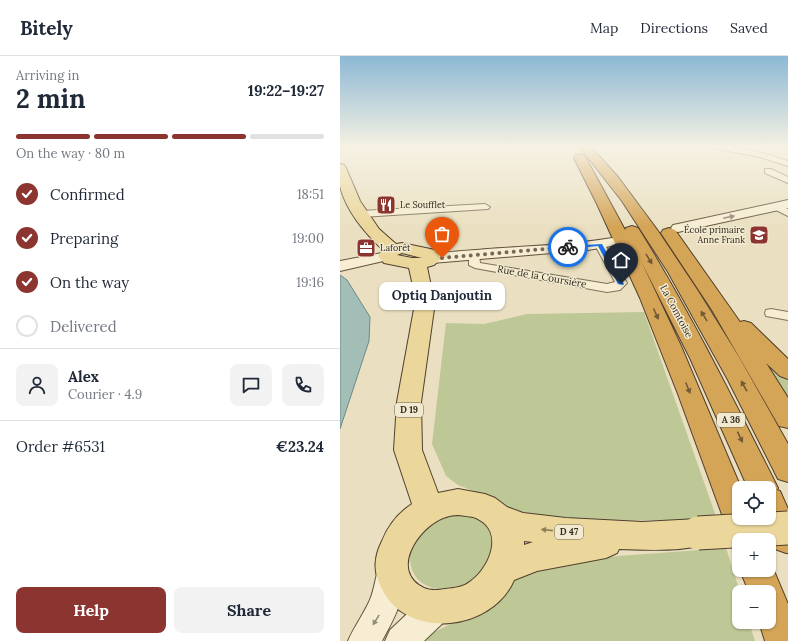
<!DOCTYPE html>
<meta charset="utf-8">
<style>
:root{--surface:#fff;--page:#f2f2f3;--text:#1f2937;--muted:#747a83;--line:#e0e1e3;--accent:#8c342f}
body{margin:0;font-family:Lora,serif;background:var(--page);color:var(--text);height:100vh;display:flex;flex-direction:column;font-size:15px;white-space:nowrap}
*{box-sizing:border-box;margin:0}
p{font-size:13px;color:var(--muted)}
.icon{flex:none;width:22px;height:22px;fill:none;stroke:currentColor;stroke-width:2;stroke-linecap:round;stroke-linejoin:round}
.map{position:relative;flex:1;overflow:hidden}
.drawer{display:flex;flex-direction:column;background:var(--surface);width:340px}
.drawer>*{flex:none}
.fabs{position:absolute;left:392px;top:425px;display:grid;gap:8px}
.fabs a{display:grid;place-items:center;width:44px;height:44px;border-radius:8px;background:var(--surface);box-shadow:0 1px 3px #0004;font-size:20px}
.pin{position:absolute;display:grid;place-items:center;width:34px;height:34px;color:#fff;margin:-41px -17px;border-radius:50% 50% 50% 0;rotate:-45deg;box-shadow:0 0 4px #0007}
.pin .icon{rotate:45deg}
.courier{position:absolute;display:grid;place-items:center;width:40px;height:40px;margin:-20px;border:3px solid #1a73e8;border-radius:50%;background:#fff;color:#222;box-shadow:0 1px 5px #0007}
.bubble{position:absolute;height:28px;border-radius:8px;background:var(--surface);box-shadow:0 1px 3px #0004;font-size:13px;font-weight:800;line-height:28px;text-align:center}
.headline em{font-style:normal;font-weight:800}
.headline div{display:flex;flex-direction:column-reverse}
.headline{display:flex;align-items:center;justify-content:space-between;height:68px;padding:0 16px}
h1{font-size:26px;font-weight:800;line-height:30px}
.bar{display:grid;grid-template-columns:repeat(4,1fr);gap:6px 4px;align-content:center;height:48px;padding:0 16px}
.bar i{height:5px;border-radius:3px;background:var(--line)}
.bar .current{background:var(--accent)}
.bar p{grid-column:span 4}
.line{display:flex;align-items:center;gap:10px;padding:0 16px;border-top:1px solid var(--line)}
.line div{flex:1}
.round{display:grid;place-items:center;flex:none;width:42px;height:42px;border-radius:8px;background:var(--page)}
ol{padding:0 16px;list-style:none}
li{display:flex;align-items:center;gap:12px;height:44px}
li p{margin-inline-start:auto}
li .icon{padding:4px;border-radius:50%;background:var(--accent);color:#fff;stroke-width:4}
li:last-child{color:var(--muted)}
li i{width:22px;height:22px;border:2px solid var(--line);border-radius:50%}
.cta{display:flex;gap:8px;margin-top:auto;padding:8px 16px}
.cta a{flex:1;height:46px;border-radius:8px;background:var(--accent);color:#fff;font-size:16px;font-weight:800;line-height:46px;text-align:center}
.cta a+a{background:var(--page);color:var(--text)}
header{display:flex;align-items:center;gap:24px;box-sizing:border-box;height:56px;padding:0 20px;background:var(--surface);border-bottom:1px solid var(--line)}
header strong{font-size:19px}
nav{display:flex;gap:22px;margin-inline-start:auto;font-size:14px}
main{display:flex;flex:1;min-height:0}
.map>svg:first-child{display:block}
.green{fill:#bec796}
.water{fill:#a3bdb7;stroke:#6b8a84}
.lines{fill:none;stroke-linecap:round;stroke-linejoin:round}
.canal{fill:#a3bdb7;fill-rule:evenodd}
.street-casing{stroke:#82725a;stroke-width:2}
.secondary-casing{stroke:#64533d;stroke-width:2}
.primary-casing{stroke:#50402e;stroke-width:2}
.highway-casing{stroke:#50402e;stroke-width:2}
.street{fill:#f6edd3;fill-rule:evenodd}
.secondary{fill:#f6edd3;fill-rule:evenodd}
.primary{fill:#ebd79b;fill-rule:evenodd}
.highway{fill:#d4a457;fill-rule:evenodd}
.primary-bridge-casing{stroke:#50402e;stroke-width:35;stroke-linecap:butt}
.primary-bridge{stroke:#ebd79b;stroke-width:33}
.oneway{fill:#948b78}
.oneway2{fill:#735a34}
.oneway3{fill:#8f805c}
.route{fill:#1a73e8}
.done{stroke:#736956;stroke-width:4;stroke-dasharray:0 7.2}
.labels{text-anchor:middle;stroke-width:3;stroke-linejoin:round;paint-order:stroke}
.far-poi-label{font-size:9px;fill:#33291d;stroke:#f2ead0;text-anchor:start}
.shield{fill:#f2ead0;stroke:#6c6353;stroke-width:1}
.shield-label{font-size:9px;font-weight:bold;fill:#33291d}
.street-label{font-size:10px;fill:#33291d;stroke:#f2ead0}
</style>
<header>
<strong>Bitely</strong>
<nav><a>Map</a><a>Directions</a><a>Saved</a></nav>
</header>
<main>
<section class="drawer">
<div class="headline"><div><h1>2 min</h1><p>Arriving in</p></div><em>19:22–19:27</em></div>
<div class="bar"><i class="current"></i><i class="current"></i><i class="current"></i><i></i><p>On the way · 80 m</p></div>
<ol>
<li><svg class="icon" aria-label="check" viewBox="0 0 24 24"><path d="M5 12l5 5 9-10"/></svg>Confirmed<p>18:51</p></li>
<li><svg class="icon" aria-label="check" viewBox="0 0 24 24"><path d="M5 12l5 5 9-10"/></svg>Preparing<p>19:00</p></li>
<li><svg class="icon" aria-label="check" viewBox="0 0 24 24"><path d="M5 12l5 5 9-10"/></svg>On the way<p>19:16</p></li>
<li><i></i>Delivered</li>
</ol>
<div class="line" style="height:72px"><a class="round"><svg class="icon" aria-label="person" viewBox="0 0 24 24"><circle cx="12" cy="8" r="4"/><path d="M4 21q1-7 8-7t8 7"/></svg></a><div><b>Alex</b><p>Courier · 4.9</p></div><a class="round"><svg class="icon" aria-label="chat" viewBox="0 0 24 24"><path d="M4 5h16v11H9l-5 4z"/></svg></a><a class="round"><svg class="icon" aria-label="phone" viewBox="0 0 24 24"><path d="M5 4h4l2 5-3 2q2 4 5 5l2-3 5 2v4C11 20 4 13 5 4z"/></svg></a></div>
<div class="line" style="height:52px"><div>Order #6531</div><b>€23.24</b></div>
<div class="cta"><a>Help</a><a>Share</a></div>
</section>
<div class="map">
<svg width="448" height="585" viewBox="0 0 448 585">
<rect width="100%" height="100%" fill="#eae0c1"/>
<g class="green">
<polygon points="304,256 377,463 278,465 185,462 175,457 160,445 118,429 106,420 92,388 106,267 144,268 187,258"/>
<polygon points="420,298 448,320 448,342"/>
<path d="M 105,459 L 136,459 L 150,471 L 156,489 C 152,498 149,509 144,517 C 141,520 135,523 131,525 C 107,540 70,535 70,501 C 70,493 73,484 78,478 C 84,470 97,464 105,459 Z"/>
<polygon points="386,492 400,536 399,566 409,566 415,585 82,585 94,576 144,552 174,525 192,513 211,505"/>
</g>
<polygon class="water" points="0,219 7,224 30,261 29,285 0,373"/>
<g class="lines">
<polygon class="canal" points="428,90 448,90 448,93 431,92"/>
<defs>
<g id="street">
<path d="M 374,90 C 399,90 424,97 448,105 L 448,110 L 420,101 L 374,92 Z"/>
<polygon points="425,113 431,113 448,121 448,127 425,117"/>
<polygon points="145,148 150,151 148,153 21,161 16,158 21,155"/>
<polygon points="437,148 448,153 448,160 434,153 432,151"/>
<polygon points="260,186 265,189 287,227 280,234 267,236 135,212 129,209 129,198 134,195 139,198 140,207 267,228 275,226 255,189"/>
<polygon points="431,253 448,256 448,264 426,260 425,257 426,254"/>
</g>
<g id="secondary">
<polygon points="448,144 448,152 338,176 333,175 331,172 333,169 338,168"/>
<path d="M 272,182 L 277,183 L 279,186 L 277,189 L 248,194 L 92,207 L 87,206 L 85,203 L 87,200 C 106,195 127,195 147,193 C 189,190 231,189 272,182 Z"/>
<polygon points="47,196 52,197 54,200 52,203 0,215 0,205"/>
<path d="M 51,502 L 61,506 C 72,531 54,563 42,585 L 8,585 C 14,571 23,559 29,546 C 35,534 35,519 41,506 Z"/>
<polygon points="96,537 107,541 111,552 107,563 84,585 45,585 50,574 85,541"/>
</g>
<path id="primary" d="M 0,108 L 4,109 L 6,112 L 20,145 L 39,173 L 56,188 L 62,187 L 95,194 L 101,203 L 94,209 L 87,211 L 91,230 L 94,253 L 81,346 L 82,394 L 98,437 L 118,433 L 145,438 L 155,442 L 167,451 L 183,457 L 226,462 L 302,466 L 358,463 L 369,467 L 374,477 L 369,487 C 344,496 307,494 279,493 L 277,497 L 266,502 L 197,515 L 174,524 C 152,576 65,585 41,531 C 33,515 34,501 42,485 C 48,470 58,457 72,448 L 54,394 L 57,346 L 74,253 L 73,230 L 69,212 L 44,207 L 38,200 L 43,194 C 25,177 6,155 0,130 C 0,123 0,115 0,108 ZM 62,197 L 82,202 L 72,202 L 57,199 ZM 118,459 C 124,460 131,460 136,462 C 165,475 150,511 131,525 C 124,531 115,532 105,533 C 99,534 91,535 84,532 C 49,515 78,472 103,462 C 108,460 113,459 118,459 ZM 184,485 L 193,486 L 184,489 Z"/>
<g id="highway">
<polygon points="239,90 250,90 278,121 318,175 358,235 399,301 448,388 448,426 438,423 388,324 328,216 282,145"/>
<path d="M 240,98 L 244,99 L 246,102 L 285,174 L 286,172 L 292,170 L 298,172 L 300,175 C 351,258 394,345 438,432 L 437,434 L 440,435 L 448,453 L 448,497 L 446,497 L 435,493 L 421,462 L 429,462 L 429,432 L 408,432 L 350,302 L 301,205 L 341,290 L 401,432 L 399,432 L 399,462 L 413,462 L 422,484 L 399,484 L 399,496 L 395,494 L 338,338 L 300,242 L 257,148 L 234,102 L 236,99 Z"/>
<polygon points="329,172 335,174 400,266 404,265 411,267 448,303 448,323 440,320 426,307 448,342 448,372 439,370 372,254 321,177 323,174"/>
<polygon points="429,503 448,548 448,585 425,585 419,566 429,566 429,536 409,536 400,514 429,514"/>
</g>
</defs>
<use href="#street" class="street-casing"/>
<use href="#secondary" class="secondary-casing"/>
<use href="#primary" class="primary-casing"/>
<use href="#highway" class="highway-casing"/>
<use href="#street" class="street"/>
<use href="#secondary" class="secondary"/>
<use href="#primary" class="primary"/>
<use href="#highway" class="highway"/>
<defs>
<polyline id="primary-bridge" points="358,477 448,472"/>
</defs>
<use href="#primary-bridge" class="primary-bridge-casing"/>
<use href="#primary-bridge" class="primary-bridge"/>
</g>
<defs><path id="oneway-solid" d="M-6-.8H1V-3.2L6.5 0L1 3.2V.8H-6Z"/></defs>
<g class="oneway">
<use href="#oneway-solid" transform="translate(389 161) rotate(-12)"/>
<use href="#oneway-solid" transform="translate(36 564) rotate(122)"/>
</g>
<g class="oneway2">
<use href="#oneway-solid" transform="translate(309 203) rotate(58)"/>
<use href="#oneway-solid" transform="translate(316 258) rotate(66)"/>
<use href="#oneway-solid" transform="translate(364 260) rotate(-121)"/>
<use href="#oneway-solid" transform="translate(404 330) rotate(-119)"/>
<use href="#oneway-solid" transform="translate(348 332) rotate(68)"/>
<use href="#oneway-solid" transform="translate(400 381) rotate(65)"/>
</g>
<use class="oneway3" href="#oneway-solid" transform="translate(207 474) rotate(-174)"/>
<linearGradient id="sky" x2="0" y2="1"><stop stop-color="#8cb8d4"/><stop offset="0.53" stop-color="#f6f1e3"/><stop offset="1" stop-color="#f6f1e3" stop-opacity="0"/></linearGradient>
<rect width="448" height="171" fill="url(#sky)"/>
<polygon class="route" points="262,188 284,228 283,229 278,228 258,190 228,193 226,191 228,190"/>
<g class="lines">
<polyline class="done" points="102,202 228,191"/>
</g>
<defs>
<symbol id="restaurant-square" viewBox="-11 -11 22 22"><rect x="-9" y="-9" width="18" height="18" rx="4" fill="#8c342f" stroke="#f2ead0"/><path d="M-5-6h1v4h1v-4h1v4h1v-4h1v5L-1.5 .5V6h-2V.5L-5-1ZM5-6V6H3V1.5H1.5Q1.5-4 5-6Z" fill="#fff"/></symbol>
<symbol id="school-square" viewBox="-11 -11 22 22"><rect x="-9" y="-9" width="18" height="18" rx="4" fill="#8c342f" stroke="#f2ead0"/><path d="M0-5L7-2L0 1L-7-2ZM-4 1L0 2.5L4 1V4Q0 6-4 4Z" fill="#fff"/></symbol>
<symbol id="office-square" viewBox="-11 -11 22 22"><rect x="-9" y="-9" width="18" height="18" rx="4" fill="#8c342f" stroke="#f2ead0"/><path d="M-6-3h4V-5.5h4V-3h4V5H-6ZM-1-4.5V-3h2v-1.5ZM-6 0V1H6V0Z" fill="#fff"/></symbol>
</defs>
<g fill-rule="evenodd">
<use href="#restaurant-square" x="35" y="138" width="22" height="22"/>
<use href="#school-square" x="408" y="168" width="22" height="22"/>
<use href="#office-square" x="15" y="181" width="22" height="22"/>
</g>
<g class="labels">
<g class="far-poi-label">
<text x="60" y="152">Le Soufflet</text>
<text x="405" y="177" text-anchor="end">École primaire<tspan x="405" dy="10">Anne Frank</tspan></text>
<text x="40" y="195">Laforêt</text>
</g>
<g class="shield">
<rect x="55" y="347" width="28" height="14" rx="3"/>
<rect x="377" y="357" width="28" height="14" rx="3"/>
<rect x="215" y="469" width="28" height="14" rx="3"/>
</g>
<g class="shield-label">
<text x="69" y="357">D 19</text>
<text x="391" y="367">A 36</text>
<text x="229" y="479">D 47</text>
</g>
<g class="street-label">
<text transform="translate(202 220) rotate(10)" y="4">Rue de la Coursière</text>
<text transform="translate(337 255) rotate(62)" y="4">La Comtoise</text>
</g>
</g>
</svg>
<div class="fabs">
<a><svg class="icon" aria-label="locate" viewBox="0 0 24 24"><circle cx="12" cy="12" r="6"/><path d="M12 2v4M12 18v4M2 12h4M18 12h4"/></svg></a>
<a>+</a>
<a>−</a>
</div>
<div class="pin" style="left:102px;top:202px;background:#ea580c"><svg class="icon" aria-label="bag" viewBox="0 0 24 24"><path d="M5 8h14l-1 12H6zM9 8a3 3 0 0 1 6 0"/></svg></div>
<div class="pin" style="left:281px;top:228px;background:#1f2937"><svg class="icon" aria-label="home" viewBox="0 0 24 24"><path d="M3 11l9-7 9 7M6 9v11h12V9"/></svg></div>
<div class="courier" style="left:228px;top:191px"><svg class="icon" aria-label="bike" viewBox="0 0 24 24"><circle cx="6" cy="16" r="4"/><circle cx="18" cy="16" r="4"/><path d="M6 16l4-8h5l3 8M10 8l3 8H6M13 5h3"/></svg></div>
<div class="bubble" style="left:39px;top:226px;width:126px">Optiq Danjoutin</div>
</div>
</main>
